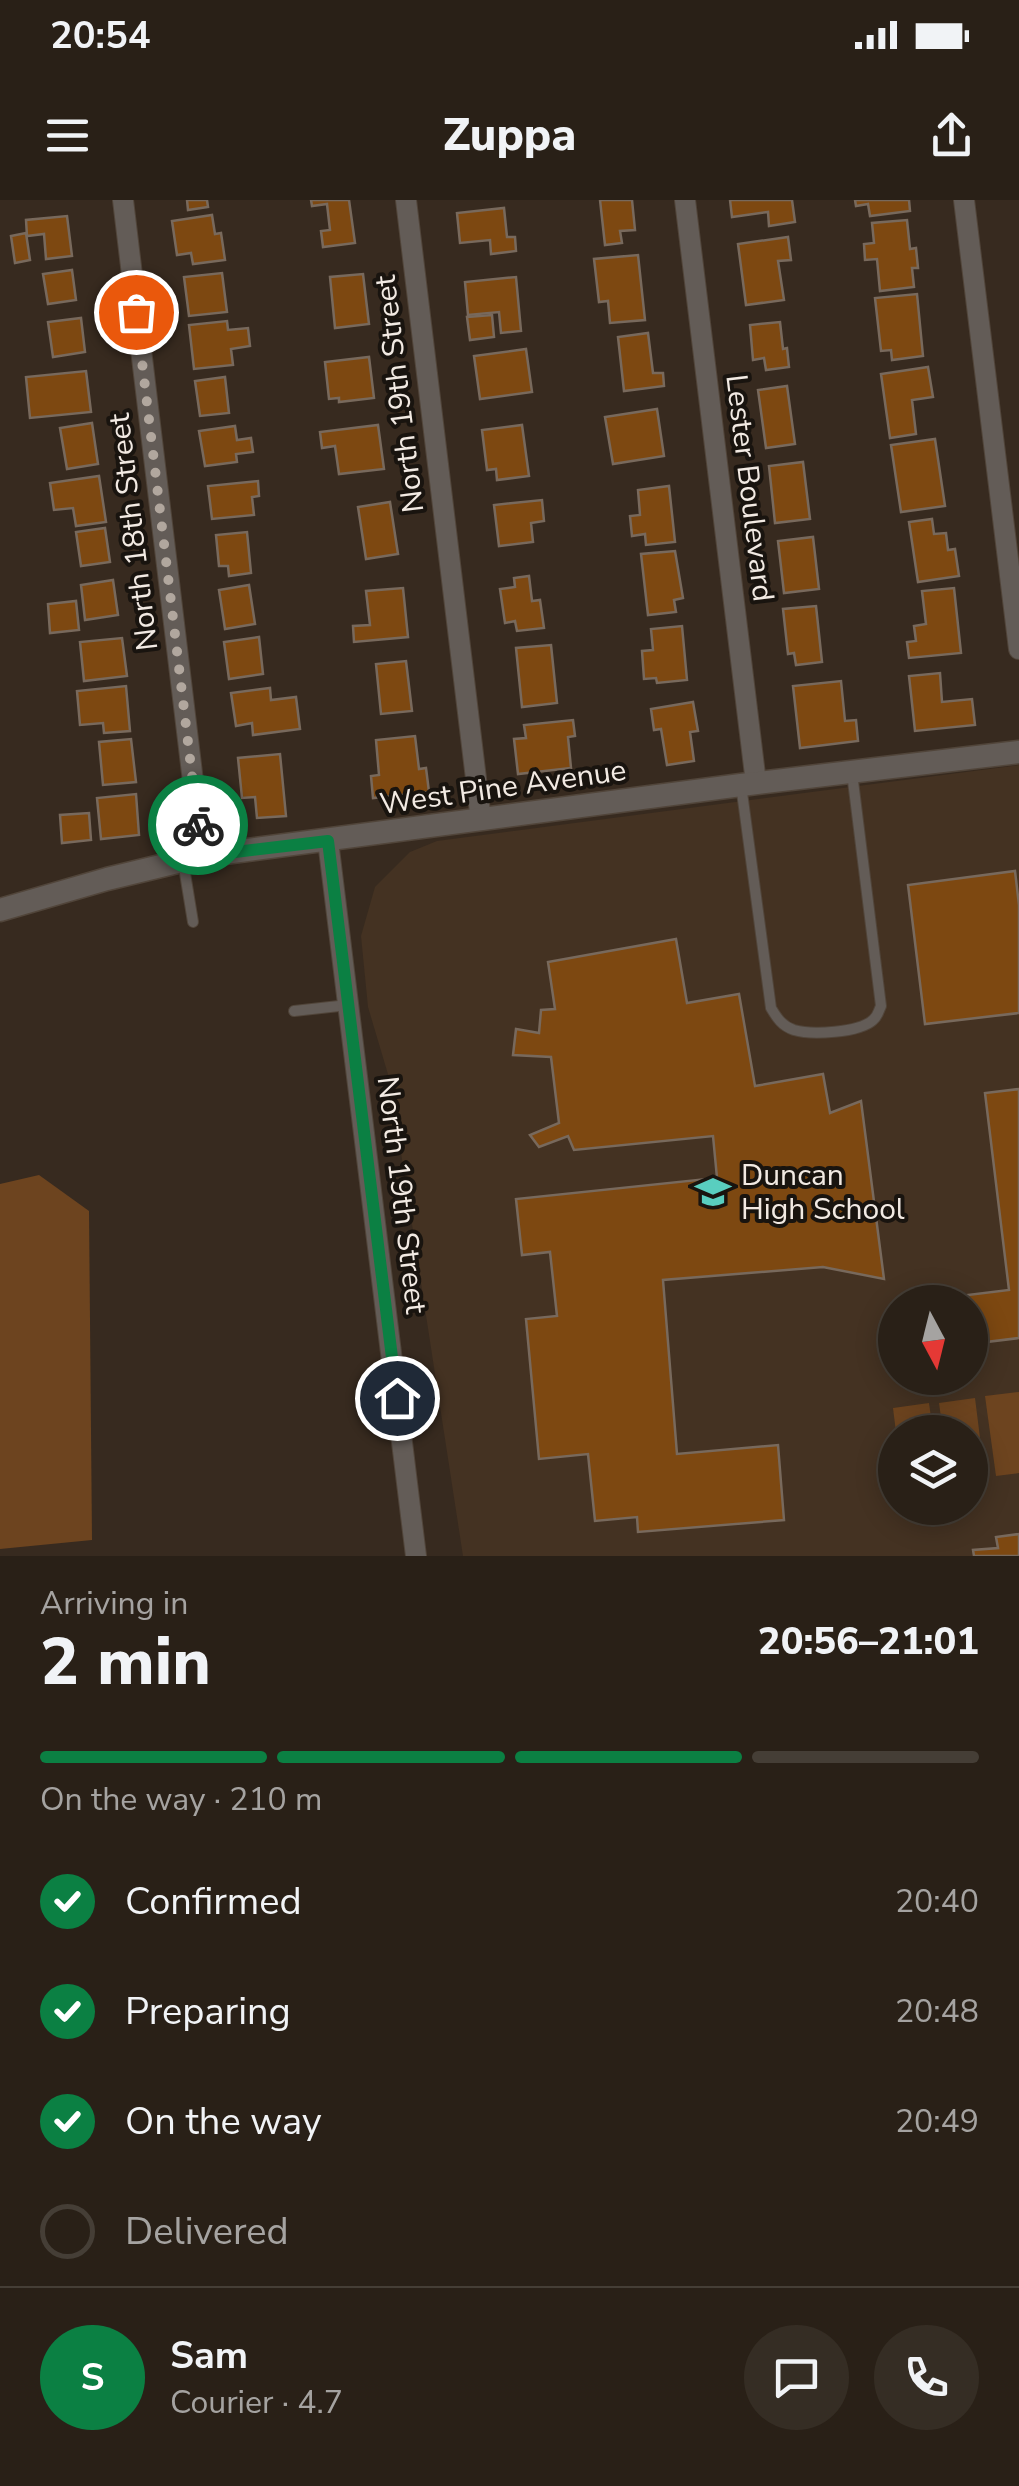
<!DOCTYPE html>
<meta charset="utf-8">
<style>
:root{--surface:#292017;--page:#352d24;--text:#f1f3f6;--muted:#a5a3a1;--line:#453e36;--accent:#0b8043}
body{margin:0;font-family:"Nunito Sans",sans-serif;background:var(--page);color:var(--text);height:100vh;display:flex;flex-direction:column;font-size:38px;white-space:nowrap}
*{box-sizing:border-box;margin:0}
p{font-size:32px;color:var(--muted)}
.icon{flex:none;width:55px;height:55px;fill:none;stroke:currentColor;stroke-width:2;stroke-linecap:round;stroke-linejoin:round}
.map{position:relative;height:1356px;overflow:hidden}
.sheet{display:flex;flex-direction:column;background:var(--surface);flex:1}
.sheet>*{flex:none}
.needle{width:65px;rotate:173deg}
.controls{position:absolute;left:878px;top:1085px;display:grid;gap:20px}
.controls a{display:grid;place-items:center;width:110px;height:110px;border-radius:50%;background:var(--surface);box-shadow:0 5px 25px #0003,0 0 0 2px var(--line);font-size:50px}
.pin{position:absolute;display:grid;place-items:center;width:85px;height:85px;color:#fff;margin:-42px;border:5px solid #fff;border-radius:50%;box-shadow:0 2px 10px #0007}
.courier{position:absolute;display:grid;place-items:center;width:100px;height:100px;margin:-50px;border:8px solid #0b8043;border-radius:50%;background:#fff;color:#222;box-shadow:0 2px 12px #0007}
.overview em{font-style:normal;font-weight:800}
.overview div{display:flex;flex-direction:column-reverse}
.overview{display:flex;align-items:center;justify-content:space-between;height:170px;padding:0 40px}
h1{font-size:65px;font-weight:800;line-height:75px}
.bar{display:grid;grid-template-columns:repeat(4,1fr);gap:15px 10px;align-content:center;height:120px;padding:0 40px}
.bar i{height:12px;border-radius:8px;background:var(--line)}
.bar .current{background:var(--accent)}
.bar p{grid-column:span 4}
.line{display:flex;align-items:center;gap:25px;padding:0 40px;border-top:2px solid var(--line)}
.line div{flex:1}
.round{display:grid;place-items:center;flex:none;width:105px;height:105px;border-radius:52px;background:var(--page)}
ol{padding:0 40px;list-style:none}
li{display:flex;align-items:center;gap:30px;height:110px}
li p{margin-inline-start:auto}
li .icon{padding:10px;border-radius:50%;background:var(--accent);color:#fff;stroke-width:4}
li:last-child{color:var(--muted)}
li i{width:55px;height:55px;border:5px solid var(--line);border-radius:50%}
.status{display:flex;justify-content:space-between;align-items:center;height:70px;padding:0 50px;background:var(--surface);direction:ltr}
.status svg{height:28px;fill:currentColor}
header{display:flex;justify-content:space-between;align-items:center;height:130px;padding:0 40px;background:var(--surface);font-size:45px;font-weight:800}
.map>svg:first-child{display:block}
.built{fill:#443222;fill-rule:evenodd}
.green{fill:#6d441f}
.building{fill:#7d4811;stroke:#78695c;stroke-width:2.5}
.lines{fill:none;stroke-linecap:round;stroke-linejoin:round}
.service-casing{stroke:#51453a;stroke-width:12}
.minor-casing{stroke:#51453a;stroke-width:22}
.tertiary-casing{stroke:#51453a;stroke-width:25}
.service{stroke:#635c57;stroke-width:10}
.minor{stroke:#635c57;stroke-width:20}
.tertiary{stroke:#635c57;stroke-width:22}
.done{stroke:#b1a79e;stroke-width:10;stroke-dasharray:0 18}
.route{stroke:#0b8043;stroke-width:12}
.labels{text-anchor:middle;stroke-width:8;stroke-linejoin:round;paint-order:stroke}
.street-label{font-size:30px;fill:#f2eae3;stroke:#19140f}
.poi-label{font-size:30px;fill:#f2eae3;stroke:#19140f;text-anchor:start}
</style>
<div class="status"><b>20:54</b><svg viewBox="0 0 49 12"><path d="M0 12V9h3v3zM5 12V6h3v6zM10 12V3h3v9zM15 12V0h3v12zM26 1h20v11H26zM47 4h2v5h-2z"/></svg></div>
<header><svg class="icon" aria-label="menu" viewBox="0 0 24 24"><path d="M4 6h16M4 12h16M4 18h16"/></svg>Zuppa<svg class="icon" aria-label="share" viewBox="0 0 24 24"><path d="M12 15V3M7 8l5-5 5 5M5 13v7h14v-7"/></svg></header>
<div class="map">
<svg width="1019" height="1356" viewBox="0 0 1019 1356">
<rect width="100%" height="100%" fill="#372a1f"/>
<path class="built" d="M 1019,565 L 1019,1356 L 463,1356 L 390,881 L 368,807 L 361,736 L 375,687 L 410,652 L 437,641 ZM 895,1102 L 970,1102 L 970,1178 L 895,1178 ZM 895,1232 L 970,1232 L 970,1308 L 895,1308 Z"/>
<g class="green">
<polygon points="39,975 89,1011 92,1340 0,1349 0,984"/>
<polygon points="1019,1192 1019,1273 996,1276 985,1196"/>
<polygon points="975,1198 985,1278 970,1280 970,1232 943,1232 939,1203"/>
<polygon points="929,1203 933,1232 896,1232 893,1208"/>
</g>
<g class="building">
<polygon points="187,0 207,0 208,7 188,10"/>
<polygon points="311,0 349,0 355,43 323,47 321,31 330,30 327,4 312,6"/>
<polygon points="600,0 632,0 635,30 620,31 622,43 605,45"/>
<polygon points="730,0 792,0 795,22 769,26 768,12 732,17"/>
<polygon points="855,0 909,0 910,11 870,16 868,4 856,6"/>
<polygon points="504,8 507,37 515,37 516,51 491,54 490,40 460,43 457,13"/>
<polygon points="212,15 215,34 221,33 225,60 193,64 191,53 177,55 172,21"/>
<polygon points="67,16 72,56 46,59 44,34 27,36 26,20"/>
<polygon points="907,20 910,49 916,48 918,68 912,68 914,87 880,91 877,59 865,60 864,44 874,43 872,23"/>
<polygon points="26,33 30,60 15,63 11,36"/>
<polygon points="788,37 791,60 778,61 784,100 746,105 738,44"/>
<polygon points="638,55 645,120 610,123 608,101 599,102 594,59"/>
<polygon points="72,70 76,100 48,104 43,74"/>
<polygon points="222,73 227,112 189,116 184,77"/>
<polygon points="363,74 369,124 335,128 330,77"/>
<polygon points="516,77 521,131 501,133 499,112 468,115 465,82"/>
<polygon points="917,94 923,156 892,160 891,150 881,151 875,98"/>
<polygon points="492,115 494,137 470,140 467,117"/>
<polygon points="81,118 85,152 53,157 48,122"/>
<polygon points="227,121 228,130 248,128 250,146 231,149 233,165 194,169 189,125"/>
<polygon points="780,122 783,149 787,148 789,167 766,170 764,158 753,160 750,125"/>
<polygon points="648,133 653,173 663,173 664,186 624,191 618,137"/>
<polygon points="526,149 532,192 480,199 474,156"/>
<polygon points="369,157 374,198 339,202 339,198 329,199 325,162"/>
<polygon points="928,167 933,197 912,200 916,234 890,238 881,174"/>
<polygon points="86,171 91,212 30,218 26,177"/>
<polygon points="225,177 229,213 200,216 195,181"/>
<polygon points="787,186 795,244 766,248 758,190"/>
<polygon points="657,209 664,256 613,264 605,217"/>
<polygon points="92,223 98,264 67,269 60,228"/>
<polygon points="378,225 384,269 339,274 335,246 322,248 320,232"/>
<polygon points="522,225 529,276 497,280 496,269 487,270 482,230"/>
<polygon points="235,226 237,240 251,238 253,252 236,254 237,262 205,266 199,231"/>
<polygon points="935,239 945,306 901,312 891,245"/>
<polygon points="803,262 810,319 775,323 769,266"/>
<polygon points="99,276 106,322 76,326 73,308 54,310 50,283"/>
<polygon points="258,281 259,296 252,297 254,315 212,319 208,286"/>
<polygon points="669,286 675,342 646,345 645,334 632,336 630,316 640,315 638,290"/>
<polygon points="542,300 544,321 531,323 533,342 499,346 494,305"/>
<polygon points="390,302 398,354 366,359 358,307"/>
<polygon points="932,319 934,334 946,333 948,350 955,349 959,376 918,382 909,322"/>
<polygon points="105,328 110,362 81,366 76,332"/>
<polygon points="247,332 251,373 229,376 228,366 219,366 216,335"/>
<polygon points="813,337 819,389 784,393 778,341"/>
<polygon points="675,351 683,398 674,400 676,412 648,415 641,354"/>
<polygon points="529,376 532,401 540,400 544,428 517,431 515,421 505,423 500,389 515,387 514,378"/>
<polygon points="113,380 118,415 85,420 81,385"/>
<polygon points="249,385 255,424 225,429 219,390"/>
<polygon points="403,388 408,437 354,442 353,426 370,425 366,391"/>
<polygon points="954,388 961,453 909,458 907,442 916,441 914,426 926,424 922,391"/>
<polygon points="76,401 79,430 50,433 48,404"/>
<polygon points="816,406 822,462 796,465 794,453 788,454 783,409"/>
<polygon points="682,426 687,480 657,483 656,478 644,479 642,451 653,450 651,429"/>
<polygon points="259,437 263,474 229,479 224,442"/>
<polygon points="122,438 127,476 84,481 80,442"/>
<polygon points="551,445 557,503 522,507 516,448"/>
<polygon points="406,461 412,511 381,514 376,464"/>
<polygon points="940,473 942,502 972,499 975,525 915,531 909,476"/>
<polygon points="841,481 845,521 856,520 858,541 800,548 793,486"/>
<polygon points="126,486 130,531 104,533 103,523 80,525 77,491"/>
<polygon points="270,488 271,500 296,497 300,529 253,535 252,523 236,526 231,493"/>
<polygon points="693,502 698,531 690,532 694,561 667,565 661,529 654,530 651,509"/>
<polygon points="573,520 575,536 568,537 571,568 518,574 514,539 526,538 524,525"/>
<polygon points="415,536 419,569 426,568 429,592 373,598 371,576 379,575 376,540"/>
<polygon points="131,539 136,582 103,585 99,542"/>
<polygon points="280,554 286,616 257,618 255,597 242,598 238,558"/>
<polygon points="136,594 139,635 101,639 97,598"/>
<polygon points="89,613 91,640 62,643 60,615"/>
<polygon points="1015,671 1019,705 1019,813 925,824 908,685"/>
<polygon points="676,739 687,803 739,794 755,886 823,874 830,913 861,901 884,1079 823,1067 663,1080 677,1254 778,1245 784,1320 638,1332 637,1317 595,1321 588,1254 539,1259 526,1119 557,1116 550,1052 522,1055 516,999 717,978 713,936 574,950 568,936 539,947 530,935 559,923 551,857 513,855 516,829 539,833 541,810 555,809 548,762"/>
<polygon points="1019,889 1019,1138 970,1144 970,1102 911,1102 1009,1090 985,893"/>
<polygon points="1019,1334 1019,1356 974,1356 973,1350 998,1348 996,1337"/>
</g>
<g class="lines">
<defs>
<g id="service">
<path d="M 741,585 L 771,808 C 777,818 782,826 794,830 C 811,835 859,833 873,820 C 878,816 878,812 881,806 L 852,573"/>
<polyline points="183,661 193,722"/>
<polyline points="294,811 348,805"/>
</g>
<g id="minor">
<polyline points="123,0 202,656"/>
<polyline points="406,0 481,620"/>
<polyline points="685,0 756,583"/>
<polyline points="964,0 1019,449"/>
<polyline points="328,641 416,1356"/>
</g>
<polyline id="tertiary" points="0,710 107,679 202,656 741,585 1019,552"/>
</defs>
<use href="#service" class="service-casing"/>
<use href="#minor" class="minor-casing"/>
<use href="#tertiary" class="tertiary-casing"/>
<use href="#service" class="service"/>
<use href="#minor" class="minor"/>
<use href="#tertiary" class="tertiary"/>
</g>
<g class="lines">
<polyline class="done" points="136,112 198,625"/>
<polyline class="route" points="198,625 202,656 328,641 397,1198"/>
</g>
<defs>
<symbol id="school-bare" viewBox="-9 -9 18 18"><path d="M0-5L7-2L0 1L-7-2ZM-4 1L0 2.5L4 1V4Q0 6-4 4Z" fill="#59cebf" stroke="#19140f" stroke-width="2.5" paint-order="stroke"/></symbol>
</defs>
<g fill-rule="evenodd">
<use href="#school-bare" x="688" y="967" width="50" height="50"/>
</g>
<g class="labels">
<g class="street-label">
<text transform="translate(399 194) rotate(-97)" y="10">North 19th Street</text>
<text transform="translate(750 288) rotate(83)" y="10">Lester Boulevard</text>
<text transform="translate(133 332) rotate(-97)" y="10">North 18th Street</text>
<text transform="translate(503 587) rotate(-8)" y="10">West Pine Avenue</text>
<text transform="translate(402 995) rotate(83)" y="10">North 19th Street</text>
</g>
<g class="poi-label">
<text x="741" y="985">Duncan<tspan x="741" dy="34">High School</tspan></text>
</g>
</g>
</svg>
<div class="controls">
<a><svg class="needle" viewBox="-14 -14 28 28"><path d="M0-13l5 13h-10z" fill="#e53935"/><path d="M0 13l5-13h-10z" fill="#a5a3a1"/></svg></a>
<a><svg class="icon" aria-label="layers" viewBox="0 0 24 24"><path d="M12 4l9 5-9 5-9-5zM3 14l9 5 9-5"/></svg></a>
</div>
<div class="pin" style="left:136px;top:112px;background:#ea580c"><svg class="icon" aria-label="bag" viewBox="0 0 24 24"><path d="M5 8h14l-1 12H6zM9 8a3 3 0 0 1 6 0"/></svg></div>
<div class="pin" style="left:397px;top:1198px;background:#1f2937"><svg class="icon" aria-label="home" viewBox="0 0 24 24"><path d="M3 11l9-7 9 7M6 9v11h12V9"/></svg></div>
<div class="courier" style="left:198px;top:625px"><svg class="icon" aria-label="bike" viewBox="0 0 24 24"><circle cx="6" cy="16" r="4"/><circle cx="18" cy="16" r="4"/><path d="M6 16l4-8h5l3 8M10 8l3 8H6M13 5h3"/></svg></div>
</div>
<section class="sheet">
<div class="overview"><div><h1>2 min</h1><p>Arriving in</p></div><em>20:56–21:01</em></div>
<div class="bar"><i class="current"></i><i class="current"></i><i class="current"></i><i></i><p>On the way · 210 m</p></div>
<ol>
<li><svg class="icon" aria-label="check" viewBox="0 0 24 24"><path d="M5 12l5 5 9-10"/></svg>Confirmed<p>20:40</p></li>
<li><svg class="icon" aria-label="check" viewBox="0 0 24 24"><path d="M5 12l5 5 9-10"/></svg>Preparing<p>20:48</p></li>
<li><svg class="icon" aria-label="check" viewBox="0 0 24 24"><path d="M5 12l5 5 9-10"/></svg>On the way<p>20:49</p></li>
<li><i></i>Delivered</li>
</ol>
<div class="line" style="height:180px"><b class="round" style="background:var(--accent);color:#fff">S</b><div><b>Sam</b><p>Courier · 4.7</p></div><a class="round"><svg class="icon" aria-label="chat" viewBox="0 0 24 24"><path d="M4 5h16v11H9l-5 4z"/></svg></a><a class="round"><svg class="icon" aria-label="phone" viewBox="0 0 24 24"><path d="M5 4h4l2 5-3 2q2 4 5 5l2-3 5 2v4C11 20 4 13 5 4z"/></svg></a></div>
</section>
